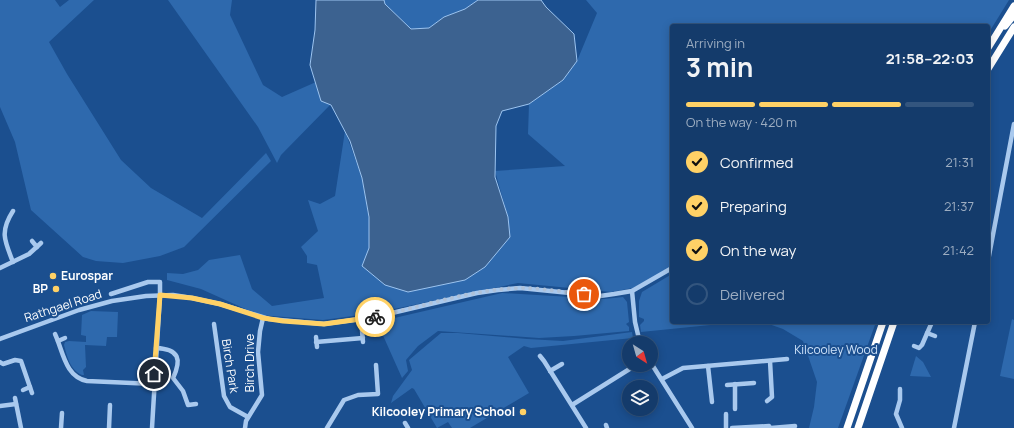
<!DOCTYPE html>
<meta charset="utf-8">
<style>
:root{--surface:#143b6b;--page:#214673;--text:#f1f3f6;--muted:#9dadc1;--line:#33557e;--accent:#ffd166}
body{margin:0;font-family:Manrope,sans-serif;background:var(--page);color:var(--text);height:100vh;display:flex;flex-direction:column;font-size:15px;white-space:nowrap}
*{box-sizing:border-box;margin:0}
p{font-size:13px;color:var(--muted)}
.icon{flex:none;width:22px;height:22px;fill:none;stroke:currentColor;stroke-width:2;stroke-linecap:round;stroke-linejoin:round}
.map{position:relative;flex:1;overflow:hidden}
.panel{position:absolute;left:670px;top:24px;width:320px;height:300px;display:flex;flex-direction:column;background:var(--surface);border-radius:4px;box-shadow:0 2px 10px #0003,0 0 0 1px var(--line)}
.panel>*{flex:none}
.needle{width:26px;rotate:143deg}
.controls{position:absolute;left:622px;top:336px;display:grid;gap:8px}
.controls a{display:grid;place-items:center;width:36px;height:36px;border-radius:50%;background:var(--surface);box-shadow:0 2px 10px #0003,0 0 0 1px var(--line);font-size:20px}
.pin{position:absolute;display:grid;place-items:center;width:34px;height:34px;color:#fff;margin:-17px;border:2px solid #fff;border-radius:50%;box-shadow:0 1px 4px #0007}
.courier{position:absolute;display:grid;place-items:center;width:40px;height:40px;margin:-20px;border:3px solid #ffd166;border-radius:50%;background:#fff;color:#222;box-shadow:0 1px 5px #0007}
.head em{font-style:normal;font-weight:700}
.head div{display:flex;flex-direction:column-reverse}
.head{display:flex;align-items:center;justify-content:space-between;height:68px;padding:0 16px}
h1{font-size:26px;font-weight:700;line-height:30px}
.bar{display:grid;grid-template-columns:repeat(4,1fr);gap:6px 4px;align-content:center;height:48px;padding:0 16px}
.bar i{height:5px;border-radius:3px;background:var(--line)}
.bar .active{background:var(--accent)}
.bar p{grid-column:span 4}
ol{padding:0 16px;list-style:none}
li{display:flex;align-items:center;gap:12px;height:44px}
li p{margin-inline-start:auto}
li .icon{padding:4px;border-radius:50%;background:var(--accent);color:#111;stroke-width:4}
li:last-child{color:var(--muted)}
li i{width:22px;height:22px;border:2px solid var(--line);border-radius:50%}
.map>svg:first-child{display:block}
.green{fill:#2e69ad}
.water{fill:#3c6290;stroke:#9cc4f0}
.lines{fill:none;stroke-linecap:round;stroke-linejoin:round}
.minor{stroke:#a9c9ee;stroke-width:4.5}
.highway{stroke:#fff;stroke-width:7}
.done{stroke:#afc1d8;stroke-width:4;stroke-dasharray:0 7.2}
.route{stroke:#ffd166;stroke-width:5}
.poi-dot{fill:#ffd166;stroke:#1b4f8f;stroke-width:1.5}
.labels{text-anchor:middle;stroke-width:4;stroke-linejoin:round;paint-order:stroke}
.poi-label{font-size:12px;font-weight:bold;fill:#fff;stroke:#1b4f8f;text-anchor:end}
.street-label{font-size:12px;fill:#fff;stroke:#1b4f8f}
.park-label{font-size:12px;fill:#cfe3fa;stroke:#1b4f8f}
</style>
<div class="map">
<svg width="1014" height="428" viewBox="0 0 1014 428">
<rect width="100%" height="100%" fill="#1b4f8f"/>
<g class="green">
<polygon points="0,0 55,0 60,7 69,0 94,0 49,42 67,74 121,160 151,188 202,218 266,153 271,161 184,247 160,256 123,263 96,261 83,257 31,210 15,142 0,107"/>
<polygon points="168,0 232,0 230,15 263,85 282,97 316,82 321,101 331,104 281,155 277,163 258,127"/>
<polygon points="384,0 478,0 465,9 444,17 429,28 411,29 385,4"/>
<polygon points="586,0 1009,0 988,34 988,26 672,26 672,267 633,288 611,292 518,283 375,313 323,320 259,315 201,289 167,280 167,273 183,274 198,270 209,260 240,255 252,289 272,306 324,298 317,265 307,263 307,256 301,247 318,231 308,200 320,204 335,196 345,131 362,178 369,219 369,248 510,237 508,217 495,171 565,166 528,134 529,104 563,80 577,61 597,13"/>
<polygon points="672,274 672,322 876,322 838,428 809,428 814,407 817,382 803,341 783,329 766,323 720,324 641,332 640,325 644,321 644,319 639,317 639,301 642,292"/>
<polygon points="502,293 604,299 623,297 627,302 629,322 626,324 629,327 629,331 574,336 539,338 438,331 418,346 406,360 408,371 402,378 377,322"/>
<path d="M 91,311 L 118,312 L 117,337 L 107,337 L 106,346 L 85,345 L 86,367 L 83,370 L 84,375 L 82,375 C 70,370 67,356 64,345 L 65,342 L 69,341 L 86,342 L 86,336 L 81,335 L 82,315 Z"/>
<polygon points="1012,319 1014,320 1014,379 1000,376"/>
<polygon points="632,332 633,338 531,348 524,346 508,357 529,393 470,428 452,428 448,422 437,428 414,389 412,388 391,403 393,396 412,370 409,360 441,333 458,333 527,339 563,341"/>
<polygon points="916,356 923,362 931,377 910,376"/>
</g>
<polygon class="water" points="316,0 384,0 385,4 411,29 429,28 444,17 465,9 478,0 541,0 546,7 574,34 577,61 563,80 529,104 502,111 496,126 495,177 508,217 510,237 485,267 465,280 408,292 385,285 362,266 369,248 369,217 362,178 350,141 331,105 321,101 310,65 315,30"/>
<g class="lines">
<g class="minor">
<polyline points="32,241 37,247"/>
<polyline points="988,261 1014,124"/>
<path d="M 13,262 C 4,240 0,231 13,211"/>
<polyline points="0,268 29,254 41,243"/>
<polyline points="632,291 635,322 640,343"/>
<polyline points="111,294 148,282 160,282 160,295 152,428"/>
<polyline points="361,319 363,342"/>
<polyline points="214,324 224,396 230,407 248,417"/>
<polyline points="927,333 935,336"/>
<path d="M 55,334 C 63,351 65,377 87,381 L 154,384"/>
<polyline points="316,337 317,347"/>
<polyline points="0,339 79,310 112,301 146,296 173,295 192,298 220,304 269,319 324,324 375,317 477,293 498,290 520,288 600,296 614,294 632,291 672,268"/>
<polyline points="58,341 65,338"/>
<polyline points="316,342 363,338"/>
<polyline points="914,346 919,348 922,345 932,322"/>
<path d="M 156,348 C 179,349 182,359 173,378 L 183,391 L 188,405 L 196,404"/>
<polyline points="540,356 544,361 586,428"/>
<polyline points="0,362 3,364 15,360 21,361 32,393"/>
<polyline points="651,363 692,428"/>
<polyline points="708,366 712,402"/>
<polyline points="550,371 562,364"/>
<polyline points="662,379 683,368 787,359"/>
<polyline points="735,384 735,409"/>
<polyline points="727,385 754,383"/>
<polyline points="900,389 900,400 896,414 902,428"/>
<polyline points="23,390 30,387"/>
<polyline points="15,398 21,428"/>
<polyline points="767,401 772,397 770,361"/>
<polyline points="572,405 636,365"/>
<polyline points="0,406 16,404"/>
<polyline points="726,414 726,428"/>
<polyline points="405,423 408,428"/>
<polyline points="606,425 607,428"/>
<polyline points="61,428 62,413"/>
<polyline points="109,428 110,405"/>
<polyline points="245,428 246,421 262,395 258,352 260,331 263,318"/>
<polyline points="327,428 344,400 358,395 378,394 376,365"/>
<polyline points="732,428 769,426 770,428"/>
<polyline points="771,428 795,426"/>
<polyline points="954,428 975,322"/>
</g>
<g class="highway">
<polyline points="1005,26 1014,15"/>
<polyline points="988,48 1014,6"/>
<polyline points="988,69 1014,27"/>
<polyline points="847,428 883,322"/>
<polyline points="858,428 894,322"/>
</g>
</g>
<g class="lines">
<path class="done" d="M 375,317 C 421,307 472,289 520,288 C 541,288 563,292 584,294"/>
<polyline class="route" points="154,374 160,295 192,298 220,304 263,318 283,321 324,324 375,317"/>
</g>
<g class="poi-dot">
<circle cx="53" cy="276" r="4"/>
<circle cx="56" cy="289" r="4"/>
<circle cx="523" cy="412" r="4"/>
</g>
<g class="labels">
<g class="poi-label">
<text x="61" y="280" text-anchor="start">Eurospar</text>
<text x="48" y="293">BP</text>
<text x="515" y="416">Kilcooley Primary School</text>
</g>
<g class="street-label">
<text transform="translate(63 306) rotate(-18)" y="4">Rathgael Road</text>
<text transform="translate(250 363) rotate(-90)" y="4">Birch Drive</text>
<text transform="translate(230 366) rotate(81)" y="4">Birch Park</text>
</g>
<g class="park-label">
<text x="836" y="354">Kilcooley Wood</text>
</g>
</g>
</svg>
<div class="controls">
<a><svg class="needle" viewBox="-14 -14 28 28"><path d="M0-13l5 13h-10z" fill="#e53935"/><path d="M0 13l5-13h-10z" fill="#9dadc1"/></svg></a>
<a><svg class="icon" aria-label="layers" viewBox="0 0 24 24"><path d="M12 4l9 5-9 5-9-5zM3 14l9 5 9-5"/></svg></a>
</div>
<div class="pin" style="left:584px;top:294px;background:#ea580c"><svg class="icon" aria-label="bag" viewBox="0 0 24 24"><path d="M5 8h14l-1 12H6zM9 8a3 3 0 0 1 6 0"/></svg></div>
<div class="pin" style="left:154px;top:374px;background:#1f2937"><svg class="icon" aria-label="home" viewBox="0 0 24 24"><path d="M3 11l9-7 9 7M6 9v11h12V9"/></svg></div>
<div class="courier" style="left:375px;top:317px"><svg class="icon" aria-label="bike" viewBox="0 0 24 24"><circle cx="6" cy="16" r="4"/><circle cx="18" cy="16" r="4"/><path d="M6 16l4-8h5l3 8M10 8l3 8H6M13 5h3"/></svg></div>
<section class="panel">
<div class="head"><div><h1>3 min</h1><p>Arriving in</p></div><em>21:58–22:03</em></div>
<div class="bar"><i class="active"></i><i class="active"></i><i class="active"></i><i></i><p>On the way · 420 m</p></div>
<ol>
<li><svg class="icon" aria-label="check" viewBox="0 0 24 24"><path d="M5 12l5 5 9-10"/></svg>Confirmed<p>21:31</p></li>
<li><svg class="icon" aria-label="check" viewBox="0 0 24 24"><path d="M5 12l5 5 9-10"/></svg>Preparing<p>21:37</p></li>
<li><svg class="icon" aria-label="check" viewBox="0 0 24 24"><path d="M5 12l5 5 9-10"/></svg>On the way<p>21:42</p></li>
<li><i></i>Delivered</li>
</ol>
</section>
</div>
